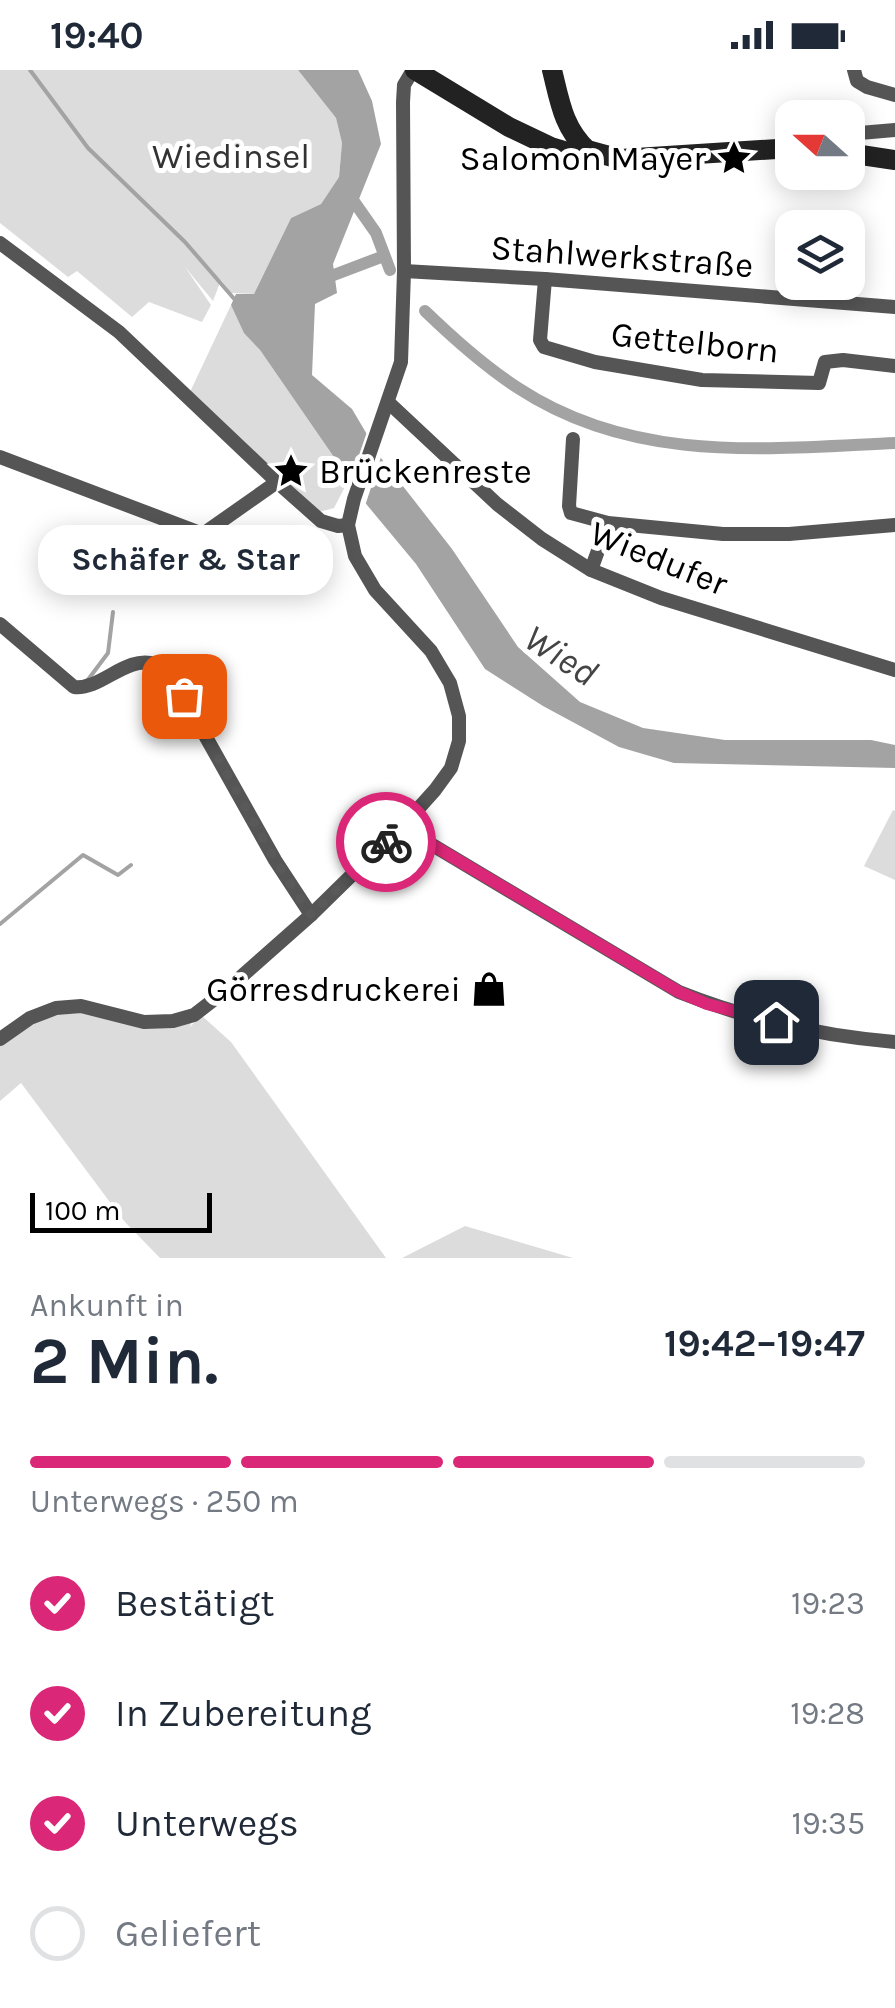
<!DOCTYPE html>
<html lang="de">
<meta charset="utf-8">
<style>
:root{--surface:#fff;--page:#f6f6f7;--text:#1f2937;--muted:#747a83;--line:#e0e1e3;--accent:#db2777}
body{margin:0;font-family:Karla,sans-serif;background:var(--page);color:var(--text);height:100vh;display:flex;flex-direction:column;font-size:38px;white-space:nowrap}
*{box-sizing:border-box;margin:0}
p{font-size:32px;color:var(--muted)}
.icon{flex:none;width:55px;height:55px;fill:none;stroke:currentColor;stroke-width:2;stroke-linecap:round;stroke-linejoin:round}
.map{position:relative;height:1188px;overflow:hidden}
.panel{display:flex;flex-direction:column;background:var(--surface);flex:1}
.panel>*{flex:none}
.needle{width:65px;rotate:291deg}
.buttons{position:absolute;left:775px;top:30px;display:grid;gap:20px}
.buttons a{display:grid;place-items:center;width:90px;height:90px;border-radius:20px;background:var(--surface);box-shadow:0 5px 25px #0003;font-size:50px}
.scale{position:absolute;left:30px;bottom:25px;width:182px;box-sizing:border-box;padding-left:10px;border:5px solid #000;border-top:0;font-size:28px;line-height:35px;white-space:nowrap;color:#000;-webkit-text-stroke:8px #fff;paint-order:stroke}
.pin{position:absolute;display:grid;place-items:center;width:85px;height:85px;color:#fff;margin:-42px;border-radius:20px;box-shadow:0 5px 15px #0006}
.courier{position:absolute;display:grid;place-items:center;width:100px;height:100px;margin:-50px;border:8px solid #db2777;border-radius:50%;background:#fff;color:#222;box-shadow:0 2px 12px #0007}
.bubble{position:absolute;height:70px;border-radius:30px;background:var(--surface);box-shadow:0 5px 25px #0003;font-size:32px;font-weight:700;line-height:70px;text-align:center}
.summary em{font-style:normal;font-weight:700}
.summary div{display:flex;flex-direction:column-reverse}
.summary{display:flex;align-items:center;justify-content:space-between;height:170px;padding:0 30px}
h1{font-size:65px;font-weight:700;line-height:75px}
.bar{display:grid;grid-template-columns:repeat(4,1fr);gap:15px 10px;align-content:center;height:120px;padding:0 30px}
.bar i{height:12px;border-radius:8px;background:var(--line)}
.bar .active{background:var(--accent)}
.bar p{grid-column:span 4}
ol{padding:0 30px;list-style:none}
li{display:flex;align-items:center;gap:30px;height:110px}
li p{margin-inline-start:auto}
li .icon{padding:10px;border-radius:50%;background:var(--accent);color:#fff;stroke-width:4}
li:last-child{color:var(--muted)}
li i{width:55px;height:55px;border:5px solid var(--line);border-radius:50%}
.status{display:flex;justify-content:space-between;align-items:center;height:70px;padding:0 50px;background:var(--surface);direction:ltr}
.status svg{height:28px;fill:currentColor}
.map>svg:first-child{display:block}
.green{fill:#dcdcdc}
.water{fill:#a3a3a3}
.pier{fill:#fff}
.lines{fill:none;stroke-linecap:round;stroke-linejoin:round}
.stream{stroke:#a3a3a3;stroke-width:4}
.canal{stroke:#a3a3a3;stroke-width:12}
.street{stroke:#555;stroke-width:14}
.secondary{stroke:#222;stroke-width:20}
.done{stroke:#595959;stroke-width:10;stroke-dasharray:0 18}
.route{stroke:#db2777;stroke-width:12}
.labels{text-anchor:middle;stroke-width:10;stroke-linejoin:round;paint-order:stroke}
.park-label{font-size:35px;fill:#333;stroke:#fff}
.poi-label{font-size:35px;fill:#000;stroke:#fff;text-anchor:end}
.street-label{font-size:35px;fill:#000;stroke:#fff}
.water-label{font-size:38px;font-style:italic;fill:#444;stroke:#fff}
</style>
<div class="status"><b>19:40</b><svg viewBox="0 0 49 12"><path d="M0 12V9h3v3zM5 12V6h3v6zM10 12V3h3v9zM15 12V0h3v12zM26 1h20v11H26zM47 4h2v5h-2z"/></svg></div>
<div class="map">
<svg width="895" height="1188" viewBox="0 0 895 1188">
<rect width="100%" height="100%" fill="#fff"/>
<g class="green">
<polygon points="0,0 298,0 336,48 342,73 339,107 321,134 291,148 254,224 231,223 221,210 213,231 185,197 211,235 202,252 149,232 132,247 77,201 68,207 0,153"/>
<polygon points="231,235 245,263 260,280 349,409 334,438 319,442 190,322"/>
<polygon points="893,740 895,741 895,810 864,796"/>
<polygon points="81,936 144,952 194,945 190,957 201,945 231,972 386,1188 160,1188 124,1151 21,1013 0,1031 0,969 30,948"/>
<polygon points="465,1156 573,1188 402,1188"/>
</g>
<polygon class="water" points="298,0 358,0 372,31 381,74 333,194 337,223 315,234 312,305 352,339 381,388 452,479 518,577 580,632 643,658 725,670 871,670 895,675 895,698 674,693 619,677 543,636 485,599 416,494 367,435 260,280 244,263 231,235 236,224 254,224 291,148 321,134 339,107 342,73 336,48"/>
<polygon class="pier" points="369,356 383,381 364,439 348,417"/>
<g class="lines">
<g class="stream">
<polyline points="30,0 88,78 185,172 236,231"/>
<polyline points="87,611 108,583 113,542"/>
<polyline points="0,854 83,785 118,805 131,795"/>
</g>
<g class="canal">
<polyline points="348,123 376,163 390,200"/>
<polyline points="318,211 384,186"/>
<path d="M 425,241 C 454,269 484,296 518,318 C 634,394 764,379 895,373"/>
</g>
<g class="street">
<polyline points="854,0 857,11 867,17 895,25"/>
<polyline points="848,64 895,60"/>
<polyline points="0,173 119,262 277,412 321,451 338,456 348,455"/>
<polyline points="404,201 545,209 895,237"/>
<polyline points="545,209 540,270 544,277 595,292 702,310 819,313 825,292 843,290 895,296"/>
<polyline points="388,332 497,434 542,469 591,500 661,528 895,600"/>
<polyline points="573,369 569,436 571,443 608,453 723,464 789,464 895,455"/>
<polyline points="0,387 203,464 277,412"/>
<polyline points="591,500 608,453"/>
<path d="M 0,554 L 74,617 C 102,620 125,585 155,594 C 161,595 165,600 170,603 L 275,790 L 311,845"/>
<path d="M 408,750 L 429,773 L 679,922 C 747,949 822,966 895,972"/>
<polyline points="0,969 30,948 56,938 81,936 144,952 173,951 194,945 225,921 311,845 408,750 435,720 451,698 459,671 459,646 450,613 431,581 375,520 355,486 348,455 354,429 401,292 404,201 403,32 404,15 413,0"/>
</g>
<g class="secondary">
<polyline points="415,0 509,57 551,77 571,83 587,80 620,89 792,78"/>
<path d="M 552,0 C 560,32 563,57 587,80"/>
<polyline points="848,83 895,90"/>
</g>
</g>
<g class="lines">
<polyline class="done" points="184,626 275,790 311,845 386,772"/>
<polyline class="route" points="386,772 408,750 429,773 679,922 707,934 776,952"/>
</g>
<defs>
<symbol id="sight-bare" viewBox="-9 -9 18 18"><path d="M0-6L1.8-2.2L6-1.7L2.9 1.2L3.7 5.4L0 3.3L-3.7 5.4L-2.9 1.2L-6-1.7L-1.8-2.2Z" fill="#000" stroke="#fff" stroke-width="2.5" paint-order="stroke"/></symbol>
<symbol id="shop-bare" viewBox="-9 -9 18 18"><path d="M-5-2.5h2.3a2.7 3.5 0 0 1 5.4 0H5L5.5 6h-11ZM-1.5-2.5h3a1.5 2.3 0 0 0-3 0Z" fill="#000" stroke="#fff" stroke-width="2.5" paint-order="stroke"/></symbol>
</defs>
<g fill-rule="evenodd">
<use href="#sight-bare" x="709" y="63" width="50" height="50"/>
<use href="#sight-bare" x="266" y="376" width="50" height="50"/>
<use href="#shop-bare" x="464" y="894" width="50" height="50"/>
</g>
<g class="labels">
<g class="park-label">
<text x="231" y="98">Wiedinsel</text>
</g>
<g class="poi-label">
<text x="706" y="100">Salomon Mayer</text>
<text x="319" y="413" text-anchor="start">Brückenreste</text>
<text x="461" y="931">Görresdruckerei</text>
</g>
<g class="street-label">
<text transform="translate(622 186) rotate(4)" y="12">Stahlwerkstraße</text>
<text transform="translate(695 272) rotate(6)" y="12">Gettelborn</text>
<text transform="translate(659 488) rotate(22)" y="12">Wiedufer</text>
</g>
<g class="water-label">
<text transform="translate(561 585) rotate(33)" y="13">Wied</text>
</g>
</g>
</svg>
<div class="buttons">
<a><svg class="needle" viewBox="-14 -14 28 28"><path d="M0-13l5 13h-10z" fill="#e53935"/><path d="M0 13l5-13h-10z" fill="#747a83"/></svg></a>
<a><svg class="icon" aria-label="layers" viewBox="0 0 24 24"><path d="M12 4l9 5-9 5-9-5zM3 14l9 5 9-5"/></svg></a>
</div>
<div class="scale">100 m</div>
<div class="pin" style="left:184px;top:626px;background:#ea580c"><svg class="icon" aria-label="bag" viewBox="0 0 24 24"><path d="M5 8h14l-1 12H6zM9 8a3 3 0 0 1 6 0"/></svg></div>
<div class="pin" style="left:776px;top:952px;background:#1f2937"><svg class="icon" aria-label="home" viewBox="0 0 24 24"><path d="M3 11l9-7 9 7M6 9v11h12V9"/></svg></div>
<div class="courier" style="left:386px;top:772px"><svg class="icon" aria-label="bike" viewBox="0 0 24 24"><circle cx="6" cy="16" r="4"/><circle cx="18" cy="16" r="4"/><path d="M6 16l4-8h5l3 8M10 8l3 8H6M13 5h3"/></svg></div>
<div class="bubble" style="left:38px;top:455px;width:295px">Schäfer &amp; Star</div>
</div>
<section class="panel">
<div class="summary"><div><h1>2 Min.</h1><p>Ankunft in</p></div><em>19:42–19:47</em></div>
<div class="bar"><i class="active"></i><i class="active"></i><i class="active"></i><i></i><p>Unterwegs · 250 m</p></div>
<ol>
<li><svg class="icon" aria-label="check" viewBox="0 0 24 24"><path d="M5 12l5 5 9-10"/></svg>Bestätigt<p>19:23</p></li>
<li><svg class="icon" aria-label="check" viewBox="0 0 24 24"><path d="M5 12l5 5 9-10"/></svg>In Zubereitung<p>19:28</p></li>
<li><svg class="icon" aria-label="check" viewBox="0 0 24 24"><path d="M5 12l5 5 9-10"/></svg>Unterwegs<p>19:35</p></li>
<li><i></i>Geliefert</li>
</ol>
</section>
